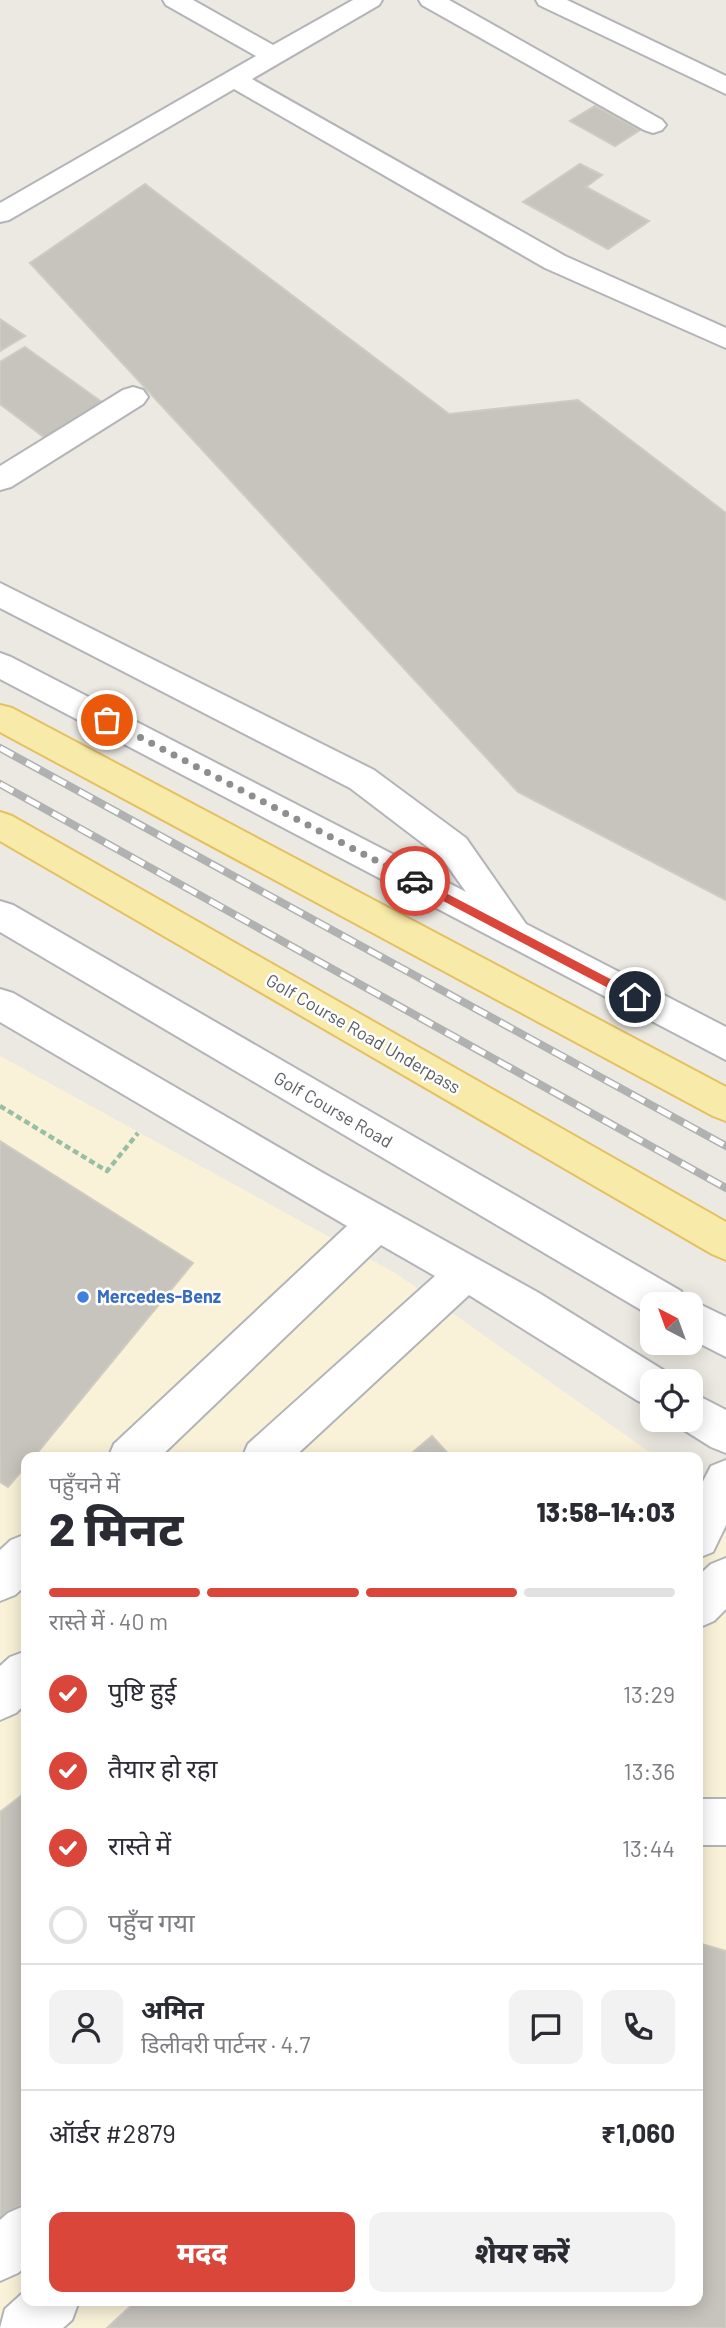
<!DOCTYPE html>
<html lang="hi">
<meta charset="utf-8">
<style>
:root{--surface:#fff;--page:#f2f2f3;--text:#2b2b33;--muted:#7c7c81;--line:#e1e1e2;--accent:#da4639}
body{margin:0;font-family:Barlow,"Noto Sans Devanagari",sans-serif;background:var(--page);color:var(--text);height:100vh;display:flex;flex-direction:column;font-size:26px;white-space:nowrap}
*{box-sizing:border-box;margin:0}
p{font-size:23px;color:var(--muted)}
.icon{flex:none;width:38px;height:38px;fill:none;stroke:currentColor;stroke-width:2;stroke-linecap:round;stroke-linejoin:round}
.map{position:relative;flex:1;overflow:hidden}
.details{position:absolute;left:21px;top:1452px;width:682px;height:854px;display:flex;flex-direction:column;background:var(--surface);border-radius:14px;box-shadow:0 4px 18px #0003}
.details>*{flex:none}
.needle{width:46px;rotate:319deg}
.fabs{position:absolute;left:640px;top:1292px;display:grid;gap:14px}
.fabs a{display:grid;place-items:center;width:63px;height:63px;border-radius:14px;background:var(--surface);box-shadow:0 4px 18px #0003;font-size:35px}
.pin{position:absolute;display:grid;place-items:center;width:60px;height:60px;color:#fff;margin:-30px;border:4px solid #fff;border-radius:50%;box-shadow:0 2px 7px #0007}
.courier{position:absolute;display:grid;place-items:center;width:70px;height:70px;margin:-35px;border:5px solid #da4639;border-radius:50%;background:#fff;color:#222;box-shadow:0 2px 9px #0007}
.head em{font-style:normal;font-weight:800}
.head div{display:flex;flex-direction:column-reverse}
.head{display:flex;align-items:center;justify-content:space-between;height:119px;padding:0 28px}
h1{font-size:46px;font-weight:800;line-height:52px}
.bar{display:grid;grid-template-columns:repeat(4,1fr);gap:10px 7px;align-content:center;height:84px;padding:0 28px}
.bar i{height:9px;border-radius:5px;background:var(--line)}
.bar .active{background:var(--accent)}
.bar p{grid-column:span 4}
.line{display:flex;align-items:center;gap:18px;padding:0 28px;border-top:2px solid var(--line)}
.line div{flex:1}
.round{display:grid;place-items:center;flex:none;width:74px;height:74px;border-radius:14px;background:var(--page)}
ol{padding:0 28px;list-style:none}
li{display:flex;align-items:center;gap:21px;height:77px}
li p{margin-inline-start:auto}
li .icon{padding:7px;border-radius:50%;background:var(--accent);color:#fff;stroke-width:4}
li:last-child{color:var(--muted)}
li i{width:38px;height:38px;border:4px solid var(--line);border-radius:50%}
.button{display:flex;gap:14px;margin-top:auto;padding:14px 28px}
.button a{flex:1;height:80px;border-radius:14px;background:var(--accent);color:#fff;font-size:28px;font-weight:800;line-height:80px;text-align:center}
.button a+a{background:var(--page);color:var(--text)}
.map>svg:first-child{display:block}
.commercial{fill:#faf2d8}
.building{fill:#c7c4be;stroke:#d0cbc0;stroke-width:2}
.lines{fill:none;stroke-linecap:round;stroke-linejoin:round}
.minor-casing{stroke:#b2b4b8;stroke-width:4}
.major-casing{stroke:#e5c061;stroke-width:4}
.path{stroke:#98bfa3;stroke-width:4.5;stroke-dasharray:6 3.5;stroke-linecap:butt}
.minor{fill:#fff;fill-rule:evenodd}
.major{fill:#f8ebaa;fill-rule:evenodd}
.rail-casing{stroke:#b0b1b1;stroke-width:8}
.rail{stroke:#fff;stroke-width:5;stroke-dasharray:15;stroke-linecap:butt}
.route{fill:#da4639}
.done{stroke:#8d8e8e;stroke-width:7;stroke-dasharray:0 12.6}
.shop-dot{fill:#3f7fe0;stroke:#fff;stroke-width:2.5}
.labels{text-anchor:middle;stroke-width:5;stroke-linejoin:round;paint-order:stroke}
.street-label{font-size:18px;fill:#5a5d61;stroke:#fff}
.shop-label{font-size:18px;font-weight:bold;fill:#366cbe;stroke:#fff;text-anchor:start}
</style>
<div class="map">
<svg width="726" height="2328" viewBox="0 0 726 2328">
<rect width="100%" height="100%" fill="#ebe9e1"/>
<polygon class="commercial" points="0,1056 397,1274 658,1458 26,1458 26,2301 698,2301 698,1486 726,1506 726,2328 0,2328"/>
<g class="building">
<polygon points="595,106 640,130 615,146 570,121"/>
<polygon points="580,164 602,175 586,187 649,221 608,249 523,202"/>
<polygon points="145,184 449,414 578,400 726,513 726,900 518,792 30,263"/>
<polygon points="0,319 25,336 0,351"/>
<polygon points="25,347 103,403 45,438 0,404 0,362"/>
<polygon points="0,1141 193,1263 33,1458 26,1458 26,1466 8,1487 0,1482"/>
<polygon points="432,1436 452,1458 406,1458"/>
<polygon points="26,1792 26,2200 0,2222 0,1812"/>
<polygon points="698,1943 726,1951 726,2328 107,2328 136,2301 698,2301"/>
</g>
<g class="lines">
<defs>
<g id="minor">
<polygon points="163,0 193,0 273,45 353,0 382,0 379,5 252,79 565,256 726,328 726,348 545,268 234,89 9,220 0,222 0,203 256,56 166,5"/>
<polygon points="419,0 449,0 662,120 666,125 662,130 653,133 644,130 422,5"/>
<polygon points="536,0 567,0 726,76 726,94 539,5"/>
<polygon points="133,387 143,390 148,397 143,404 11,487 0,490 0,466 123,390"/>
<polygon points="0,583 374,770 466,838 526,924 726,1027 726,1060 0,679 0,653 11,657 466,892 442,858 350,788 0,608"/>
<polygon points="0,901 13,905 681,1291 686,1302 691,1300 726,1317 726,1357 691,1339 691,1304 653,1304 653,1317 0,932"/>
<polygon points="0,989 13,993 323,1173 539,1293 668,1373 671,1381 653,1381 653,1406 638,1401 469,1295 293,1458 242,1458 248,1444 435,1276 381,1245 159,1458 108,1458 114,1444 347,1226 0,1022"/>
<polygon points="691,1392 726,1410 726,1453 711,1447 676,1425 674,1419 691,1419"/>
<polygon points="726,1460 726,1525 713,1552 698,1558 698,1491 711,1466"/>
<polygon points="26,1534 26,1585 15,1595 0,1601 0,1550 11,1540"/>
<polygon points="726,1558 726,1609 714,1621 698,1628 698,1576 711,1564"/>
<polygon points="26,1651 26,1703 16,1713 0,1720 0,1666 10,1657"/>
<rect x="698" y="1799" width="28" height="46"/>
<polygon points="26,2205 26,2266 18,2273 0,2281 0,2220 8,2213"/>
<polygon points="26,2290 26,2301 79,2301 72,2320 63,2328 0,2328 5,2309"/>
</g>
<g id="major">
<polygon points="0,705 12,708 726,1087 726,1121 713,1116 0,732"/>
<polygon points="0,812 12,816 726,1222 726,1260 712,1254 0,841"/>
</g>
</defs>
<use href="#minor" class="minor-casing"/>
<use href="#major" class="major-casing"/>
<polyline class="path" points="0,1106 107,1171 138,1133"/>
<use href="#minor" class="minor"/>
<use href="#major" class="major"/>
<defs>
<g id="rail">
<polyline points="0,748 726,1146"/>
<polyline points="0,784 726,1188"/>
</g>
</defs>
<use href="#rail" class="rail-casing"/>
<use href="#rail" class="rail"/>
</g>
<polygon class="route" points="415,877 639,994 639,1000 631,1000 411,884 410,881"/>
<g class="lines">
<polyline class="done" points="107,720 415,881"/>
</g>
<circle class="shop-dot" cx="83" cy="1297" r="7"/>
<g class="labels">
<g class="street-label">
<text transform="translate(363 1034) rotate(30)" y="6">Golf Course Road Underpass</text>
<text transform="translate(333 1110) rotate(30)" y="6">Golf Course Road</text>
</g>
<g class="shop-label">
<text x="97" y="1303">Mercedes-Benz</text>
</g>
</g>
</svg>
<div class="fabs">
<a><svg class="needle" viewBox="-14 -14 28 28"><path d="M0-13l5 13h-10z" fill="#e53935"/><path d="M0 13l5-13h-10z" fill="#7c7c81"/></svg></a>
<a><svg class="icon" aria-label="locate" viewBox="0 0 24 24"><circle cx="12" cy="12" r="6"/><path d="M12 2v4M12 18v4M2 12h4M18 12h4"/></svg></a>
</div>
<div class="pin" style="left:107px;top:720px;background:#ea580c"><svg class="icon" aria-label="bag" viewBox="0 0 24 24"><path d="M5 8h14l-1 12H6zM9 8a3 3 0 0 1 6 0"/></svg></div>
<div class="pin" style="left:635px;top:997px;background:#1f2937"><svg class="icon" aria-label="home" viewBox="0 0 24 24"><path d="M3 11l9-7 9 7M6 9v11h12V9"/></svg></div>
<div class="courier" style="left:415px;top:881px"><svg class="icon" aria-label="car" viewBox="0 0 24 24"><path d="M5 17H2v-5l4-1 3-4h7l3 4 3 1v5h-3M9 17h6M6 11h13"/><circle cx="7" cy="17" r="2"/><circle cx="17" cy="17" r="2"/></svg></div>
<section class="details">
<div class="head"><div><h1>2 मिनट</h1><p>पहुँचने में</p></div><em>13:58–14:03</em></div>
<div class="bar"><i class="active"></i><i class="active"></i><i class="active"></i><i></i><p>रास्ते में · 40 m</p></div>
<ol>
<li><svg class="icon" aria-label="check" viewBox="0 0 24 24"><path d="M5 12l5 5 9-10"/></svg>पुष्टि हुई<p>13:29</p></li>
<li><svg class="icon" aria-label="check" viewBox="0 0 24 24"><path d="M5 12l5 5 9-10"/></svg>तैयार हो रहा<p>13:36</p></li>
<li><svg class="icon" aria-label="check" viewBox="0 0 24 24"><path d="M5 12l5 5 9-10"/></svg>रास्ते में<p>13:44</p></li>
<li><i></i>पहुँच गया</li>
</ol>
<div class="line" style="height:126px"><a class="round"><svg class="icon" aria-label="person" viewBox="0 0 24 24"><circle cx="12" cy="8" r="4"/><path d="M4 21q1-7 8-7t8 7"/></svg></a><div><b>अमित</b><p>डिलीवरी पार्टनर · 4.7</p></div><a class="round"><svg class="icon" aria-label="chat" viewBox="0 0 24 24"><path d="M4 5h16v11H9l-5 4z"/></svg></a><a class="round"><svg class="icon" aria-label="phone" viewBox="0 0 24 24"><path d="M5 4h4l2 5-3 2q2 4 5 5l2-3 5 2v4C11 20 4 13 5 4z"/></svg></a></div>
<div class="line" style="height:91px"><div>ऑर्डर #2879</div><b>₹1,060</b></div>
<div class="button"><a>मदद</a><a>शेयर करें</a></div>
</section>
</div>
